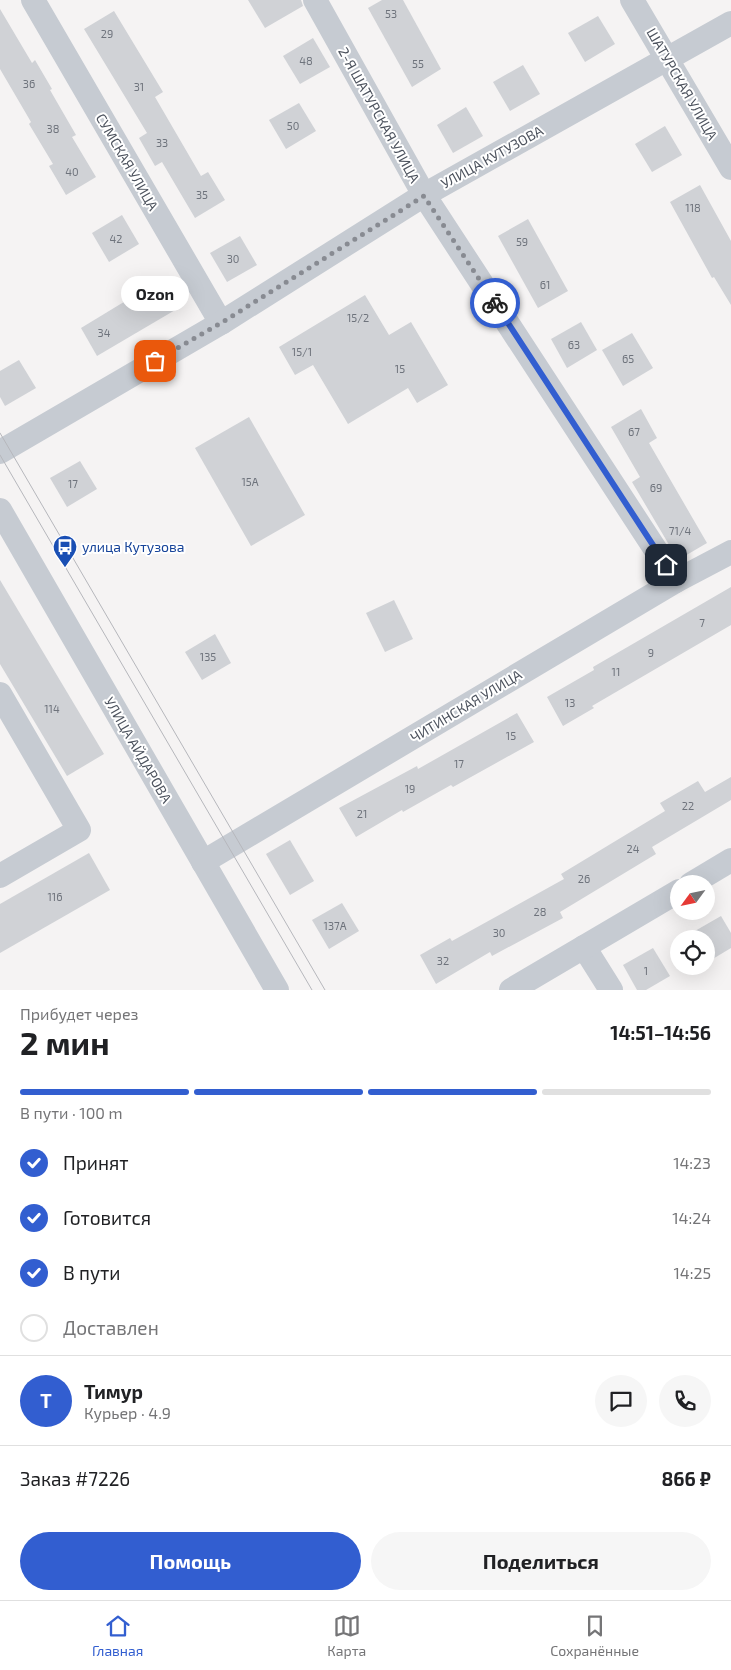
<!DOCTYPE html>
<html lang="ru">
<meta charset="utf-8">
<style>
:root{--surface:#fff;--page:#f6f6f6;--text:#202124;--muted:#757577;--line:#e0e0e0;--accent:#325ed0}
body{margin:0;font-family:"Exo 2",sans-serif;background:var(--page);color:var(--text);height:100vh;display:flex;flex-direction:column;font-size:19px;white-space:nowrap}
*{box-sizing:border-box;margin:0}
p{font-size:16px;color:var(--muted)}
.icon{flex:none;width:28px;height:28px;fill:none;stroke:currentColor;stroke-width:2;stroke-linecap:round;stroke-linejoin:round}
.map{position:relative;height:990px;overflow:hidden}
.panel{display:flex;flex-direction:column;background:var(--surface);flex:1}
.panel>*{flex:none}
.needle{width:32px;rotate:237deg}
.tools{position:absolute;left:670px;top:875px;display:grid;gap:10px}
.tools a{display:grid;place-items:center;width:45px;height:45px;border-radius:50%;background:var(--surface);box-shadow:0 5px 20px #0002;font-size:25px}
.pin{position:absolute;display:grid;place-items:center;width:42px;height:42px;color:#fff;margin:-21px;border-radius:10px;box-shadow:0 2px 8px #0006}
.courier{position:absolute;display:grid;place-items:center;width:50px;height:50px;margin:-25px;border:4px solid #325ed0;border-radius:50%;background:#fff;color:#222;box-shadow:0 1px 6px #0007}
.bubble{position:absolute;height:35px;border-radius:18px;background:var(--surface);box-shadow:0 5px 20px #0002;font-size:16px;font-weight:700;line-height:35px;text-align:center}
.summary em{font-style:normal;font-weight:700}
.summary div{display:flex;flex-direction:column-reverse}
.summary{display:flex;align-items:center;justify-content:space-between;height:85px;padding:0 20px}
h1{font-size:32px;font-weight:700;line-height:38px}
.bar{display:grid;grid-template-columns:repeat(4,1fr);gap:8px 5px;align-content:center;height:60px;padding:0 20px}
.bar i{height:6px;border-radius:4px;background:var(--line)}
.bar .on{background:var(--accent)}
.bar p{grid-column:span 4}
.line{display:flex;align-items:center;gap:12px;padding:0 20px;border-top:1px solid var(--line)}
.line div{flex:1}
.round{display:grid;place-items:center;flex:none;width:52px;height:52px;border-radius:26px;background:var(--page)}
ol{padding:0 20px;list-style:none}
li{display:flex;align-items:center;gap:15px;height:55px}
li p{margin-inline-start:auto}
li .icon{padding:5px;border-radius:50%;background:var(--accent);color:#fff;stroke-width:4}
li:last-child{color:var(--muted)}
li i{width:28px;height:28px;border:2px solid var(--line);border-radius:50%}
.button{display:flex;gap:10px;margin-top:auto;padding:10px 20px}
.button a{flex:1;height:58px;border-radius:30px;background:var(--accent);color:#fff;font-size:20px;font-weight:700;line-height:58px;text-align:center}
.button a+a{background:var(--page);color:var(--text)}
.dock{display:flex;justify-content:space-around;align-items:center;height:70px;border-top:1px solid var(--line);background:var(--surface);font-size:14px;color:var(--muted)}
.dock a{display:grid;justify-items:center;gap:2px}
.dock .on{color:var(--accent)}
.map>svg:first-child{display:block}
.building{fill:#d0d2d6}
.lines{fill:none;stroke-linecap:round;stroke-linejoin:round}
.minor{stroke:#c6cbd2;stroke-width:24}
.tram{stroke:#b6b7bc;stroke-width:1}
.done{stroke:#888b92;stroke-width:5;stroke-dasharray:0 9}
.route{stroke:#325ed0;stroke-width:6}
.labels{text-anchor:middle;stroke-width:4;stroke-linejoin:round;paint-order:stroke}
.number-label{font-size:11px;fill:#6e737c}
.street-label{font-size:14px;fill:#4d535e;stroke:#fff}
.transit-label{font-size:14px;fill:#164399;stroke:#fff;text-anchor:start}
</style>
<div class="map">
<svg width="731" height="990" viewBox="0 0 731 990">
<rect width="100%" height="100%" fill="#f5f3f3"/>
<g class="building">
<polygon points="248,0 301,0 303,6 265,28"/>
<polygon points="382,0 403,0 441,69 412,87 368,8"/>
<polygon points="0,9 32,63 35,60 52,89 50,90 76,135 72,137 96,177 66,195 49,166 53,164 29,124 31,122 0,69"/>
<polygon points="114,11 163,92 155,97 201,176 208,172 225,200 195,218 162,162 155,166 139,138 147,133 84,29"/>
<polygon points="598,16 615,44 585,62 568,33"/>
<polygon points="313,38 330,67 300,84 283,56"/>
<polygon points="523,65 540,94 510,111 493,82"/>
<polygon points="299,103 316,131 286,149 269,120"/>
<polygon points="466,107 483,136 453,153 437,125"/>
<polygon points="665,126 682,155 652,172 635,144"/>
<polygon points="700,185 731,241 731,305 714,277 712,278 670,202"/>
<polygon points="122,215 139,244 109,262 92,233"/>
<polygon points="528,219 568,291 538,308 498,236"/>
<polygon points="240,236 257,265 227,282 210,253"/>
<polygon points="165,277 182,306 97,356 81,328"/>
<polygon points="365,295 389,335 411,322 448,385 417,403 408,388 348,424 313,365 295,375 279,347"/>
<polygon points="581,322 597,350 567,368 551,339"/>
<polygon points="632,333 653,368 623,386 602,350"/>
<polygon points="19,360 36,388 5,406 0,397 0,371"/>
<polygon points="641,409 657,438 649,443 707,543 678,560 632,482 640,477 611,427"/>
<polygon points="249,417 305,515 251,546 195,448"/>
<polygon points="80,461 97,489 67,507 50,478"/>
<polygon points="0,580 104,754 67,776 0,664"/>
<polygon points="731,587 731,625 592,706 594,708 563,726 547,697 594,670 593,667"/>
<polygon points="394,600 413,639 385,652 366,613"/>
<polygon points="215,634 231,663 202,680 185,652"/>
<polygon points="517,713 534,742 453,787 451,785 403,812 402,810 356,837 339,808 417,766 418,769"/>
<polygon points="731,777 731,800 652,847 656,854 560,912 563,918 492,956 490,952 436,984 420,955 450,938 452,941 564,879 561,874 665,811 660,803 698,781 705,792"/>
<polygon points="290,840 314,881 290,895 266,854"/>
<polygon points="89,853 110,890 0,953 0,904"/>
<polygon points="342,903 359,931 329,949 312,920"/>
<polygon points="721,916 731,933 731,948 706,963 706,939 681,939"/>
<polygon points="653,948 670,976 646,990 637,990 623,965"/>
</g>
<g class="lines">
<g class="minor">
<polyline points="33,0 221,323"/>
<polyline points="315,0 424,195 676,581"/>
<polyline points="632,0 731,168"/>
<polyline points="0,452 221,323 424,195 731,23"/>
<polyline points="0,510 277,990"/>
<polyline points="0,694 79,830 0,876"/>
<polyline points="203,862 676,581 731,552"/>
<polyline points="691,884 731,860"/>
<polyline points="584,947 611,990"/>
<polyline points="511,990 679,891"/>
</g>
<g class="tram">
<polyline points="0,433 325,990"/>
<polyline points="0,455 312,990"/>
</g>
</g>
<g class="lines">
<polyline class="done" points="155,361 221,323 424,196 495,303"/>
<polyline class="route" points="495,303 666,565"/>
</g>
<defs>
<symbol id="bus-pin" viewBox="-11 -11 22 30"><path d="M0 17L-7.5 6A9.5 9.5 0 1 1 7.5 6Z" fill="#1a4fb4" stroke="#fff"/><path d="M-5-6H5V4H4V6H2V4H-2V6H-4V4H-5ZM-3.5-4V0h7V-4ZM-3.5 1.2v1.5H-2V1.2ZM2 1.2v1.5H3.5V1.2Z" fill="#fff"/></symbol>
</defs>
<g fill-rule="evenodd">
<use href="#bus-pin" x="51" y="533" width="28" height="38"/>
</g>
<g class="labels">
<g class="number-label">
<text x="391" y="18">53</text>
<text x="107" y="38">29</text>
<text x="306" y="65">48</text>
<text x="418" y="68">55</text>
<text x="29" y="88">36</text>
<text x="139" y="91">31</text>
<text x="293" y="130">50</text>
<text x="53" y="133">38</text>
<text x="162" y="147">33</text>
<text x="72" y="176">40</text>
<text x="202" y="199">35</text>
<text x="693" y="212">118</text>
<text x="116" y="243">42</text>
<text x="522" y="246">59</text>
<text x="233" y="263">30</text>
<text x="545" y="289">61</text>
<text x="358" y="322">15/2</text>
<text x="104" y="337">34</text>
<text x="574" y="349">63</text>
<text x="302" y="356">15/1</text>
<text x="628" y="363">65</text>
<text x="400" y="373">15</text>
<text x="634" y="436">67</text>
<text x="250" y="486">15А</text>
<text x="73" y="488">17</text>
<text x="656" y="492">69</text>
<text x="680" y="535">71/4</text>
<text x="702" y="627">7</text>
<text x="651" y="657">9</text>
<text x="208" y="661">135</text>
<text x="616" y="676">11</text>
<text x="570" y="707">13</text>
<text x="52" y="713">114</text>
<text x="511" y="740">15</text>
<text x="459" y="768">17</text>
<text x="410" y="793">19</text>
<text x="688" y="810">22</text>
<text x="362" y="818">21</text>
<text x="633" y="853">24</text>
<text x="584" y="883">26</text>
<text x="55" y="901">116</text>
<text x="540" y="916">28</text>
<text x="335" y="930">137А</text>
<text x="499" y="937">30</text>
<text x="443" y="965">32</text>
<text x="646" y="975">1</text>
</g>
<g class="street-label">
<text transform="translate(682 84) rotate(60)" y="5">ШАТУРСКАЯ УЛИЦА</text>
<text transform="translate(379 115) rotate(61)" y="5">2-Я ШАТУРСКАЯ УЛИЦА</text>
<text transform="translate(492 157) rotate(-29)" y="5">УЛИЦА КУТУЗОВА</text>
<text transform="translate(127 162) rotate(60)" y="5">СУМСКАЯ УЛИЦА</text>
<text transform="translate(466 706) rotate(-31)" y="5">ЧИТИНСКАЯ УЛИЦА</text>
<text transform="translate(138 750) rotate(60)" y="5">УЛИЦА АЙДАРОВА</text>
</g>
<g class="transit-label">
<text x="82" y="552">улица Кутузова</text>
</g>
</g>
</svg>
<div class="tools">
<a><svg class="needle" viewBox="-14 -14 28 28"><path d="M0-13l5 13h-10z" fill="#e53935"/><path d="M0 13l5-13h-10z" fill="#757577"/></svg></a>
<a><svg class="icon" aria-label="locate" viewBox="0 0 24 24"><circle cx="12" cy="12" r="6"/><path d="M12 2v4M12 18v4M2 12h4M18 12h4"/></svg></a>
</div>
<div class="pin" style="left:155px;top:361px;background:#ea580c"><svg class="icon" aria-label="bag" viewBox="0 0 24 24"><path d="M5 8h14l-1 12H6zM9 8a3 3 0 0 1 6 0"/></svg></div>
<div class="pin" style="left:666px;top:565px;background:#1f2937"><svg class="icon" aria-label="home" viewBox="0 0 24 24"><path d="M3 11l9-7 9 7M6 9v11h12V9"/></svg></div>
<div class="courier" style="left:495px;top:303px"><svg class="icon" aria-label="bike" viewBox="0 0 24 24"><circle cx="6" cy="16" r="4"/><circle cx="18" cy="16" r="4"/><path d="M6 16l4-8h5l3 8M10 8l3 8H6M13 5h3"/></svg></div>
<div class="bubble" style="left:121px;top:276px;width:68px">Ozon</div>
</div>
<section class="panel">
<div class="summary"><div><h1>2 мин</h1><p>Прибудет через</p></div><em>14:51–14:56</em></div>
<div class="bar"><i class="on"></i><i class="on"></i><i class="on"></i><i></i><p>В пути · 100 m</p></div>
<ol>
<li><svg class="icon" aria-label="check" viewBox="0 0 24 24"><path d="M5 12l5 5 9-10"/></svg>Принят<p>14:23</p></li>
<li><svg class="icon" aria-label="check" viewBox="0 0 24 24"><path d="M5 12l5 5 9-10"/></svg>Готовится<p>14:24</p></li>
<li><svg class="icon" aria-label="check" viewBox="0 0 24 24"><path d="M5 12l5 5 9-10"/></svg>В пути<p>14:25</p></li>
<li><i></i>Доставлен</li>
</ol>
<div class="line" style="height:90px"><b class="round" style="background:var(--accent);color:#fff">Т</b><div><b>Тимур</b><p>Курьер · 4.9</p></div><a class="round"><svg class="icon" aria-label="chat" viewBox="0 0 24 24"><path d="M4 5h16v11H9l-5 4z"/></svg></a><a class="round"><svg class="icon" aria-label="phone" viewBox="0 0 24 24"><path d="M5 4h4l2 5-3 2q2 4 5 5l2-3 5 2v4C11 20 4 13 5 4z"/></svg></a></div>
<div class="line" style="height:65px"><div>Заказ #7226</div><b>866 ₽</b></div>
<div class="button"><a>Помощь</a><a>Поделиться</a></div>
</section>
<nav class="dock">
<a class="on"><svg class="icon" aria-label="home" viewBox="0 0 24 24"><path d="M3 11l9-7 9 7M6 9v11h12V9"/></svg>Главная</a>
<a><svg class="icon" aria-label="map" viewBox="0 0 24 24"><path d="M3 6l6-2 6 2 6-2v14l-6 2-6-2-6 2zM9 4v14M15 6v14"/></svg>Карта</a>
<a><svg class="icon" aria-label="saved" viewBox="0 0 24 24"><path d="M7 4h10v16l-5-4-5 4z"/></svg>Сохранённые</a>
</nav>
